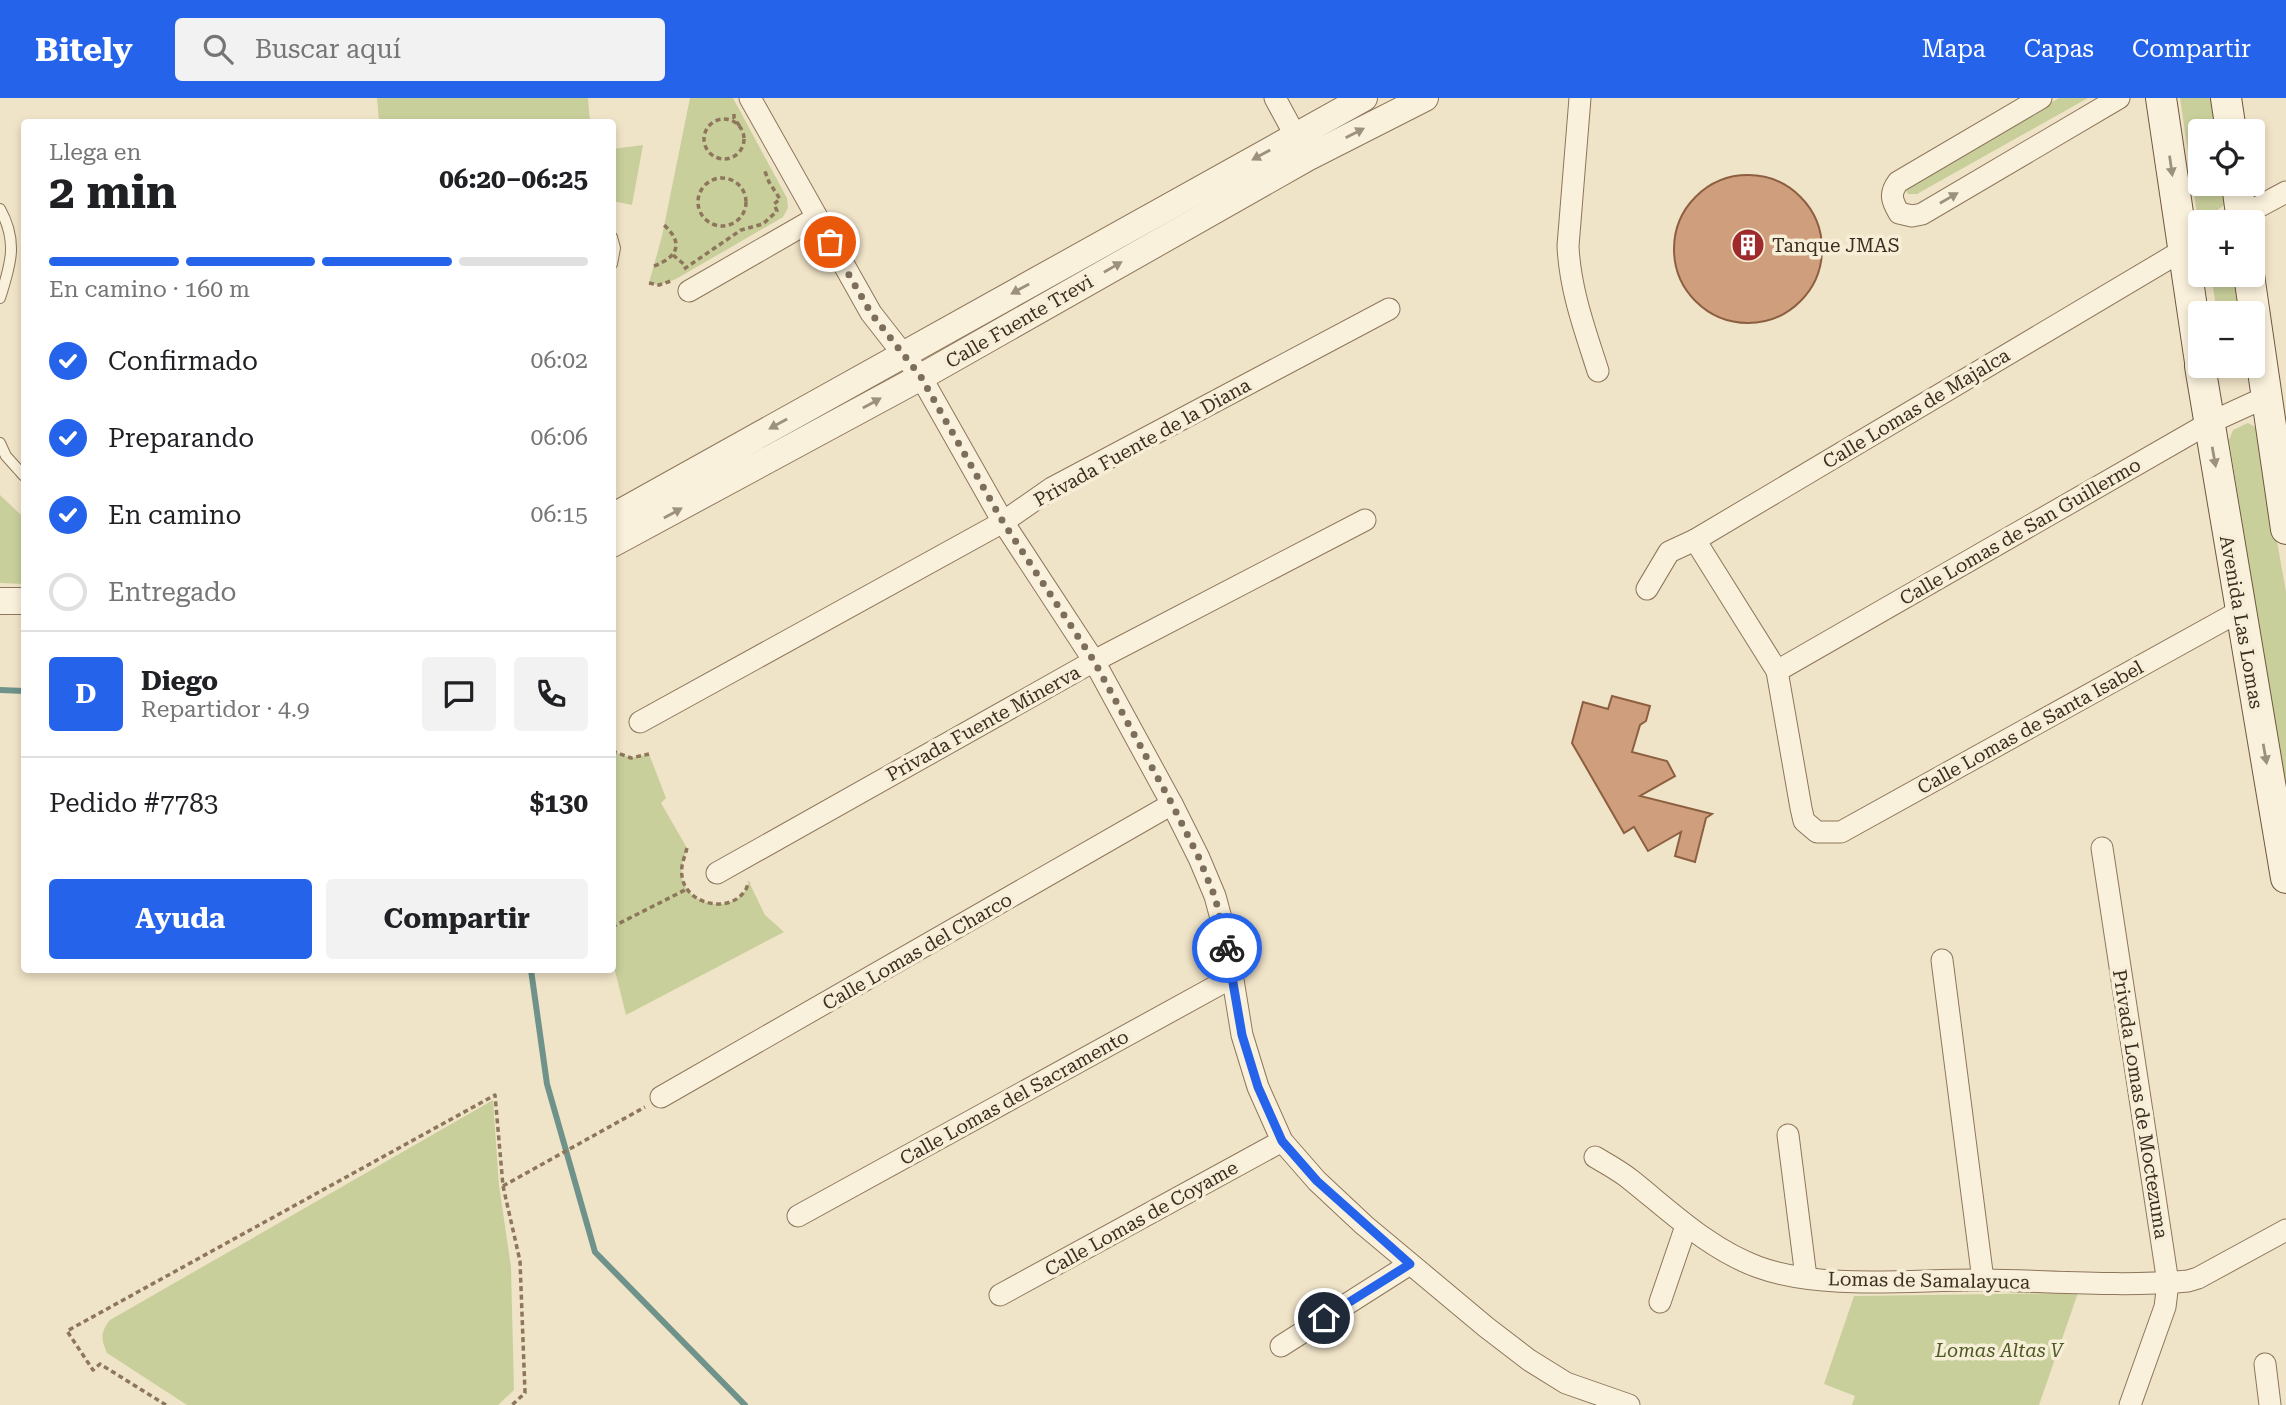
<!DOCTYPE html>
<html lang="es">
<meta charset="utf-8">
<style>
:root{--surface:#fff;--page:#f2f2f2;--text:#202124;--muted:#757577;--line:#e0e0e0;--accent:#2563eb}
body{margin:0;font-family:"Roboto Serif",serif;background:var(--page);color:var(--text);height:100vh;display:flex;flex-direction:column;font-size:26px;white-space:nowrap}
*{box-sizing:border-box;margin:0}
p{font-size:23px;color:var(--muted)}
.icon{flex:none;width:38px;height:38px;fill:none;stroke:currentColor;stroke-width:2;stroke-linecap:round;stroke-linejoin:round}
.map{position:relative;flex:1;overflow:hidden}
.details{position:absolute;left:21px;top:21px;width:595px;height:854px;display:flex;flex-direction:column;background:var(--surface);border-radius:7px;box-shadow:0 4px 10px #0003}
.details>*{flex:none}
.fabs{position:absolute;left:2188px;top:21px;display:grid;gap:14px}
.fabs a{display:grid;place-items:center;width:77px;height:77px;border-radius:7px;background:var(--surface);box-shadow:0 4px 10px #0003;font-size:35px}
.pin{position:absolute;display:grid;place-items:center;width:60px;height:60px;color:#fff;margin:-30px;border:4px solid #fff;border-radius:50%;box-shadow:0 2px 7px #0007}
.courier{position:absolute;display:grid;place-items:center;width:70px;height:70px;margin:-35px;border:5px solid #2563eb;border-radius:50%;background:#fff;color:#222;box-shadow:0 2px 9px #0007}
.head em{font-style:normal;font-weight:700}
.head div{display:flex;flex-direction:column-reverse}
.head{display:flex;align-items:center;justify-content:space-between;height:119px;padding:0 28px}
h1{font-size:46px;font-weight:700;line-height:52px}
.bar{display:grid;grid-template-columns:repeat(4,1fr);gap:10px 7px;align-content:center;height:84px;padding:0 28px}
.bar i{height:9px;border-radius:5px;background:var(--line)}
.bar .selected{background:var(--accent)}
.bar p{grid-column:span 4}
.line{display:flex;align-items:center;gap:18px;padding:0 28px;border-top:2px solid var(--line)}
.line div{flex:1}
.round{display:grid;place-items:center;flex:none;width:74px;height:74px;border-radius:7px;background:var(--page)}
ol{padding:0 28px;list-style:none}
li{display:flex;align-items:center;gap:21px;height:77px}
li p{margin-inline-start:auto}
li .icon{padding:7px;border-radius:50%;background:var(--accent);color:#fff;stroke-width:4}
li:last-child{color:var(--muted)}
li i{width:38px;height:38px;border:4px solid var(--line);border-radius:50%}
.cta{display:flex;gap:14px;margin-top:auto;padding:14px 28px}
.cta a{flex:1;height:80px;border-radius:7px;background:var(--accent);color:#fff;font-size:28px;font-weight:700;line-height:80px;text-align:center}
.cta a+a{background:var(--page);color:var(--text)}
header{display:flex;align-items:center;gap:42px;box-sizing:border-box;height:98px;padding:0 35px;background:var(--accent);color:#fff}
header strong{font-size:33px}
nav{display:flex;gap:38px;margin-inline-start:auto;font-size:24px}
.search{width:490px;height:63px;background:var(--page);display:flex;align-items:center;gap:18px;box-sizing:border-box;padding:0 24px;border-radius:7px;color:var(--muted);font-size:26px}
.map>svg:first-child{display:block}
.green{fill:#c9cf9b}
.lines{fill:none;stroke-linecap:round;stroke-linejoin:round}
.stream{stroke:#6f938a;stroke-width:6}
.building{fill:#cf9f7d;stroke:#8d5f41;stroke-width:2}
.service-casing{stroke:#8d765c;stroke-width:12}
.minor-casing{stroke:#8d765c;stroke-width:23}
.tertiary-casing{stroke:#8d765c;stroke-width:28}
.secondary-casing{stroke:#6f573f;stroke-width:32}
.path{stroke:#8d765c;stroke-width:3.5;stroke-dasharray:5 3.5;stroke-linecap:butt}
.service{stroke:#faf1dc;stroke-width:10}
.minor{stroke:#faf1dc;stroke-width:21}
.tertiary{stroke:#faf1dc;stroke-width:26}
.secondary{stroke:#faf1dc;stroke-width:30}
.oneway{fill:#9c907e}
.done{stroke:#7c6e5b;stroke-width:7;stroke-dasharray:0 12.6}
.route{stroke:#2563eb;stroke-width:9}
.labels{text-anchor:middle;stroke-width:7;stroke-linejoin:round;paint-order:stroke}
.poi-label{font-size:19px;fill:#3d2e20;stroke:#f7eed8;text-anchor:start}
.street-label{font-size:19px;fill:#3d2e20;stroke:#f7eed8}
.park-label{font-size:19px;font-style:italic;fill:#4d5a26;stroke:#f7eed8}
</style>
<header>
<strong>Bitely</strong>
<div class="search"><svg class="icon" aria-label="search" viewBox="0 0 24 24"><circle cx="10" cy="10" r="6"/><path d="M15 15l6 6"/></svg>Buscar aquí</div>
<nav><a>Mapa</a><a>Capas</a><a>Compartir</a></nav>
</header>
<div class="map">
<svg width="2286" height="1307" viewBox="0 0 2286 1307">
<rect width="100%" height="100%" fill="#f0e4c8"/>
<g class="green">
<polygon points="377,0 588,0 590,24 379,24"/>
<polygon points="690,0 733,0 787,100 788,110 783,119 676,181 659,187 649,185 662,138"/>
<polygon points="2059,0 2088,0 1917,96 1908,96 1906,92 1911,86"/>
<polygon points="2180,0 2211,0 2217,33 2200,33 2200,86 2225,86 2226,96 2224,107 2210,118 2197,116"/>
<polygon points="643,47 632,107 613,103 613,51"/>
<polygon points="2211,177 2238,177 2244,215 2217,215"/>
<polygon points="2248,325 2257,330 2286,494 2286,696 2229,342 2233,332"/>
<polygon points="0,397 24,420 24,486 0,485"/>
<path d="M 612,653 L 631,660 L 649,656 L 666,700 L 661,705 L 687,750 C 685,758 680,769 682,778 C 685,806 728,816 744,794 C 747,791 747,787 749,784 L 765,817 L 784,834 L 626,917 L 612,861 Z"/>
<path d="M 493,1002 L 499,1087 L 511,1169 L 514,1292 L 498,1307 L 187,1307 L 107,1255 C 101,1242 100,1234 110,1222 Z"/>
<polygon points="2078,1195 2039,1307 1852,1307 1855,1298 1824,1286 1854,1198"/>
</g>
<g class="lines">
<g class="stream">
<polyline points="0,592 24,593"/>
<polyline points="531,872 547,986 595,1154 745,1307"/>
</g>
</g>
<g class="building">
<circle cx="1748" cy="151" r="74"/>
<polygon points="1612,598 1650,608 1646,623 1640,627 1632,654 1667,663 1675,678 1640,698 1712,716 1706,720 1695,764 1675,758 1681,734 1648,753 1634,729 1624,735 1572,645 1583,604 1608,611"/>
</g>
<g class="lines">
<defs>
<g id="service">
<path d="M 0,111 C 18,143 11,166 0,200"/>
<polyline points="612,139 615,150 612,166"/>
<polyline points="0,345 6,358 24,378"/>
</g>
<g id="minor">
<polyline points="750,0 871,215 921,279 1003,424 1094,563 1172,706 1199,760 1215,798 1226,839 1242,937 1258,989 1282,1043 1317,1083 1364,1127 1486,1229 1529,1262 1566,1285 1629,1307"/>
<polyline points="1275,0 1302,50"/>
<path d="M 1580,0 L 1568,148 C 1570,192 1585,232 1598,273"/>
<path d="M 2041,0 L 1898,84 C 1889,96 1892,103 1899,115 L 1912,118 L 1922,116 L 2119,0"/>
<polyline points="2232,123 2286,94"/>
<polyline points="689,193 816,120"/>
<polyline points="1695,442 1777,573 1801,710 1804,723 1817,734 1841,734 2240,513"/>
<polyline points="1647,491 1669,454 1695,442 2200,142"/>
<polyline points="1777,573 2209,325 2266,299"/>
<polyline points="640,624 1003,424 1052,390 1389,211"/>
<polyline points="2102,750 2168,1185 2165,1209 2130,1307"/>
<polyline points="717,775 1094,563 1365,422"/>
<polyline points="1942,862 1983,1182"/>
<polyline points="661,999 1172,706"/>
<polyline points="1788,1037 1806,1179"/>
<path d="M 1595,1059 C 1607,1066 1620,1073 1631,1082 C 1671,1114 1709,1151 1758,1169 C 1824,1193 1915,1181 1985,1182 C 2052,1183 2120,1189 2188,1183 L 2198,1180 L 2286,1132"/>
<polyline points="798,1118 1231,880"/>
<polyline points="1000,1197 1282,1043"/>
<polyline points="1660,1204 1686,1128"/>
<polyline points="1281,1248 1410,1166"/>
<polyline points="2265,1266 2270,1307"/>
</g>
<g id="tertiary">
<polyline points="612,419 1364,0"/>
<polyline points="612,446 921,279 1307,60 1425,0"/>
<polyline points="0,503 24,503"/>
</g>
<g id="secondary">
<polyline points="2161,0 2200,264"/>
<polyline points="2226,0 2231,33"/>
<polyline points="2237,86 2242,124"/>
<polyline points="2249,177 2286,431"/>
<polyline points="2200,268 2286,780"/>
</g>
</defs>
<use href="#service" class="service-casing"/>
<use href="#minor" class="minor-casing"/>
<use href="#tertiary" class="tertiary-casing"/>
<use href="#secondary" class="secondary-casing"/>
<g class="path">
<polyline points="734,16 734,20 741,30"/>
<circle cx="724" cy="41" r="20"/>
<circle cx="722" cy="104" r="24"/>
<polyline points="673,157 686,168"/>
<path d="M 654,168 C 678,159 684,145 664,127"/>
<polyline points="684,171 741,132 763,126 777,113 774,106 780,101 769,84 764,71"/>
<polyline points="649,185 659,187 671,183"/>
<polyline points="612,653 631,660 649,656"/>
<path d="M 687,750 C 685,758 680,769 682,778 C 685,806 728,816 744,794 C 747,791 747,787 749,784"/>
<polyline points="612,829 687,791"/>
<polyline points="503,1088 645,1009"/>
<polyline points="166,1307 100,1266 93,1272 67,1233 495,997 503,1088 520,1163 525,1295 512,1307"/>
</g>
<use href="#service" class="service"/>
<use href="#minor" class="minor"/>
<use href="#tertiary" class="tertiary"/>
<use href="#secondary" class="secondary"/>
</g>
<defs><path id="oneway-solid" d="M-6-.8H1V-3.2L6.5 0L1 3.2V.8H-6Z" transform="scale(1.75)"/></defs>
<g class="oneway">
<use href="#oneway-solid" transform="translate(1355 35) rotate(-27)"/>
<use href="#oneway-solid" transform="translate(1261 57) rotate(151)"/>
<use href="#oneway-solid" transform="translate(2171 68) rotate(82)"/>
<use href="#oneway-solid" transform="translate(1949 100) rotate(-30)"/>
<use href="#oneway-solid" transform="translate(1113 169) rotate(-30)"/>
<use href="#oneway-solid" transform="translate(1020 191) rotate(151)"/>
<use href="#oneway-solid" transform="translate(872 305) rotate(-29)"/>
<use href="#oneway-solid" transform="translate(778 326) rotate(151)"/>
<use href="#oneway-solid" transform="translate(2214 359) rotate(80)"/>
<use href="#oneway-solid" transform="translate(673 415) rotate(-29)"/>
<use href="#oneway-solid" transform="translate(2265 656) rotate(80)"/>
</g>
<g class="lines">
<polyline class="done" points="830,144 871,215 921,279 1003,424 1094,563 1172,706 1199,760 1215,799 1227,850"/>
<polyline class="route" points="1227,850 1242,937 1258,989 1282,1043 1317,1083 1410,1166 1324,1220"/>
</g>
<defs>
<symbol id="building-disc" viewBox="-11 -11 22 22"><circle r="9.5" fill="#9e2a2b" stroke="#f7eed8"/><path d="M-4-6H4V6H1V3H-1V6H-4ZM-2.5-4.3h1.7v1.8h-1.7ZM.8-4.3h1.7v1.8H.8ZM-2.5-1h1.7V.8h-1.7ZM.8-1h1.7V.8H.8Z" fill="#fff"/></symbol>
</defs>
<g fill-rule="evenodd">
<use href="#building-disc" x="1729" y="128" width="38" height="38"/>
</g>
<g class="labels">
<g class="poi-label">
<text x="1772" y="154">Tanque JMAS</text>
</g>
<g class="street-label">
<text transform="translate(1019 223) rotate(-30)" y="7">Calle Fuente Trevi</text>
<text transform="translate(1916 310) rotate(-31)" y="7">Calle Lomas de Majalca</text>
<text transform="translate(1142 344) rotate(-29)" y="7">Privada Fuente de la Diana</text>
<text transform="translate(2020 433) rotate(-30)" y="7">Calle Lomas de San Guillermo</text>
<text transform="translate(2242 524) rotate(80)" y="7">Avenida Las Lomas</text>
<text transform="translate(983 625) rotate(-29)" y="7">Privada Fuente Minerva</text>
<text transform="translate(2030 629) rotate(-29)" y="7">Calle Lomas de Santa Isabel</text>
<text transform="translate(917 853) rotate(-30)" y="7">Calle Lomas del Charco</text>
<text transform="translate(1014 999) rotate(-29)" y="7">Calle Lomas del Sacramento</text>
<text transform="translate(2141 1006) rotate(81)" y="7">Privada Lomas de Moctezuma</text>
<text transform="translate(1141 1120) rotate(-29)" y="7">Calle Lomas de Coyame</text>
<text transform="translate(1929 1182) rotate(1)" y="7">Lomas de Samalayuca</text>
</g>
<g class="park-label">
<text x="1999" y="1259">Lomas Altas V</text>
</g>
</g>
</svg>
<div class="fabs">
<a><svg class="icon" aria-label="locate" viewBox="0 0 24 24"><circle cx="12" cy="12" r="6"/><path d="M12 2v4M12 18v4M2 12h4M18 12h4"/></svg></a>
<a>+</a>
<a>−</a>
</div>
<div class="pin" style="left:830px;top:144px;background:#ea580c"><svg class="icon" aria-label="bag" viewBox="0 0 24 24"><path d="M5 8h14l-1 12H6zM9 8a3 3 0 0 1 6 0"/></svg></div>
<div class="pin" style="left:1324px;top:1220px;background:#1f2937"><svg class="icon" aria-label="home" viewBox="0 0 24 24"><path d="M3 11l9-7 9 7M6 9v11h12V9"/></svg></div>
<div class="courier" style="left:1227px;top:850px"><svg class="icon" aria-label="bike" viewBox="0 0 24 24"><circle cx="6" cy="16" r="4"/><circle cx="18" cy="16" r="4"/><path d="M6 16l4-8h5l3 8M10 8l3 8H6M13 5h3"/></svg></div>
<section class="details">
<div class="head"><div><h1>2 min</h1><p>Llega en</p></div><em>06:20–06:25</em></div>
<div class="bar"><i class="selected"></i><i class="selected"></i><i class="selected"></i><i></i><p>En camino · 160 m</p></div>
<ol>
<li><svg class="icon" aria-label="check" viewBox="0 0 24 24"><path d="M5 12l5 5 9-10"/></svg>Confirmado<p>06:02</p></li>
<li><svg class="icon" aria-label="check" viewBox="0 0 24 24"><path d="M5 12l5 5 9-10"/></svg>Preparando<p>06:06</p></li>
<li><svg class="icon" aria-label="check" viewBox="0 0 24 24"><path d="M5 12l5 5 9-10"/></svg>En camino<p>06:15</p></li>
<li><i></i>Entregado</li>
</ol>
<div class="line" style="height:126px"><b class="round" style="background:var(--accent);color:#fff">D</b><div><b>Diego</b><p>Repartidor · 4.9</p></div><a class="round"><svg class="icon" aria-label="chat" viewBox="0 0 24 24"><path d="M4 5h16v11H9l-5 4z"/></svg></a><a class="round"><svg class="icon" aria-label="phone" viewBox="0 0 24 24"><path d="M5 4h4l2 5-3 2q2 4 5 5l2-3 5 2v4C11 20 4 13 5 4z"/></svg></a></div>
<div class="line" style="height:91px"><div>Pedido #7783</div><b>$130</b></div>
<div class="cta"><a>Ayuda</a><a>Compartir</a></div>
</section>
</div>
